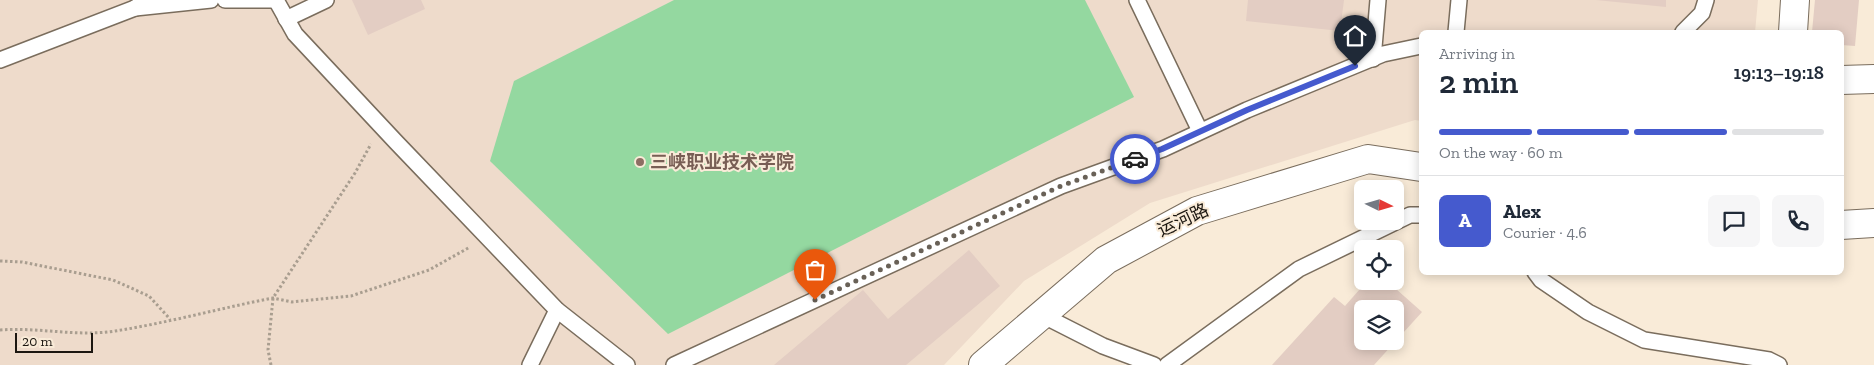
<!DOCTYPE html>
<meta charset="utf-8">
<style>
:root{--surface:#fff;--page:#f6f6f7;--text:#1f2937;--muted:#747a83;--line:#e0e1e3;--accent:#455ace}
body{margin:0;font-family:"Zilla Slab","Noto Sans SC",serif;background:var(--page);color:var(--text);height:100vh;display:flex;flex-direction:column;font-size:19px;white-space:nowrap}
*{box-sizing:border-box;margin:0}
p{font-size:16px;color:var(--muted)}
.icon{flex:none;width:28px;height:28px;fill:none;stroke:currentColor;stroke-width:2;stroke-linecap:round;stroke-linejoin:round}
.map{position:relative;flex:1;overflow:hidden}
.drawer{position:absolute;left:1419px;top:30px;width:425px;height:245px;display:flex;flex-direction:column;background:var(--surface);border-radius:8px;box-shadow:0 2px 12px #0003}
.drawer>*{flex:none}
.needle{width:32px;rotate:95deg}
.buttons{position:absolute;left:1354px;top:180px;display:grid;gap:10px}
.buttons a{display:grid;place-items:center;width:50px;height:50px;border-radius:8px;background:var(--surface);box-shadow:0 2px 12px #0003;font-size:25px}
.scale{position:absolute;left:15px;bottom:12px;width:78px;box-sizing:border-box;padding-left:5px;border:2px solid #1c1711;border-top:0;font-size:14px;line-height:18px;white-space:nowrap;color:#1c1711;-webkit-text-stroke:4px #f9ebd8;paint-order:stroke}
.pin{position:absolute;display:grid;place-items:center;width:42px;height:42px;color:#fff;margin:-51px -21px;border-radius:50% 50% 50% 0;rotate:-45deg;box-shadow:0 0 5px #0007}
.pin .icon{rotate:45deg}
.courier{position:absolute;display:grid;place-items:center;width:50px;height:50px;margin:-25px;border:4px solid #455ace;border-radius:50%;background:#fff;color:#222;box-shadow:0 1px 6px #0007}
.overview em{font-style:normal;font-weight:600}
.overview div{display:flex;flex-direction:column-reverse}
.overview{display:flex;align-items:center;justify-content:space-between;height:85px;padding:0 20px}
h1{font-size:32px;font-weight:600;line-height:38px}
.bar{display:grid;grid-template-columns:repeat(4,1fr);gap:8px 5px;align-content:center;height:60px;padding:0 20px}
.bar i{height:6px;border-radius:4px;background:var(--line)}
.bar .active{background:var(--accent)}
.bar p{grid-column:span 4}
.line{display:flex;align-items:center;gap:12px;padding:0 20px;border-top:1px solid var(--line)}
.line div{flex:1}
.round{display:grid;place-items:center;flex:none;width:52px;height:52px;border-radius:8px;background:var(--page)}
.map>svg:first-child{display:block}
.education{fill:#eedbcb}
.green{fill:#94d8a0}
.building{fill:#e3cdc3;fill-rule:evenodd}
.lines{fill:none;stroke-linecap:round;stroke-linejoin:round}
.lane-casing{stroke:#7a6d5d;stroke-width:18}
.street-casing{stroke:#7a6d5d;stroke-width:30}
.secondary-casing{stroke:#7a6d5d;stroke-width:30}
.path{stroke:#a99e90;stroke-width:3;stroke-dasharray:2.5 2.5;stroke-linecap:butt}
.lane{stroke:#fff;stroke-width:15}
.street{stroke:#fff;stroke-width:28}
.secondary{stroke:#fff;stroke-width:28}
.done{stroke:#696157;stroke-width:5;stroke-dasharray:0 9}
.route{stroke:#455ace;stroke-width:6}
.education-dot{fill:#8d6e63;stroke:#f9ebd8;stroke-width:2}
.labels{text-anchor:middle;stroke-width:4;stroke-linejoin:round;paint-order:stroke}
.education-label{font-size:18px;font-weight:bold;fill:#785e54;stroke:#f9ebd8;text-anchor:start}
.street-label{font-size:18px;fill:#1c1711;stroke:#f9ebd8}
</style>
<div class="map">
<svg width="1874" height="365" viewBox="0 0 1874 365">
<rect width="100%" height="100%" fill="#f9ebd8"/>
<polygon class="education" points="0,0 1758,0 1755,32 1421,32 1421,121 1415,120 1150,203 1024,281 944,365 0,365"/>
<polygon class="green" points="674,0 1085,0 1134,97 668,334 490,161 514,81"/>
<g class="building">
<polygon points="352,0 421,0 425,9 368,35"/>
<polygon points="1248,0 1344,0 1340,31 1246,21"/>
<polygon points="1596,0 1666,0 1666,7"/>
<polygon points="1815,0 1859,0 1855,46 1841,45 1841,32 1812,32"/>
<polygon points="969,250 1000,286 906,365 774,365 863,290 888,319"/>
<path d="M 1367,281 L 1387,281 L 1422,312 L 1374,365 L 1272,365 L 1334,297 L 1345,306 ZM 1362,309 L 1395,309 L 1395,341 L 1362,341 Z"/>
</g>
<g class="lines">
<defs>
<g id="lane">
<polyline points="225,0 276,0"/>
<polyline points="276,0 295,34 396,142 557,310 627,365"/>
<polyline points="1137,0 1200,131"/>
<polyline points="135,8 211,0"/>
<polyline points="286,19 326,0"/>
<polyline points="1456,32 1459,0"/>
<polyline points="1683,32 1702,13 1706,0"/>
<polyline points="1373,59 1378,0"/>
<polyline points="0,60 135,8 146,0"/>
<polyline points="1535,272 1541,280 1588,312 1644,340 1769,360 1779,365"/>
<polyline points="1042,315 1103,346 1154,365"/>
<polyline points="530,365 557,310"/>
<polyline points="674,365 1061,186 1163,149 1247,110 1383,54 1421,46"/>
<polyline points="1167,365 1299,269 1410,215 1421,215"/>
</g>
<g id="street">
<polyline points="1793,32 1795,0"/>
<polyline points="1841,80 1874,79"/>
</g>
<g id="secondary">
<polyline points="1841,225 1874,223"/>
<polyline points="983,365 1106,260 1197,211 1368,159 1421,167"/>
</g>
</defs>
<use href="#lane" class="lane-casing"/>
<use href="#street" class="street-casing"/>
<use href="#secondary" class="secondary-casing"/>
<g class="path">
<polyline points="0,261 22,262 113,280 149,296 170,319"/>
<path d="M 0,330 C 38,327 77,337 115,331 C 167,323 221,308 273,298 L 292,302 L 351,296 L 429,270 L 470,247"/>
<polyline points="271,365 268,350 273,298 355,173 371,144"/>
</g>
<use href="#lane" class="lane"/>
<use href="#street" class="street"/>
<use href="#secondary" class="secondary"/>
</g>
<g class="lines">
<polyline class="done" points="815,300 1061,186 1135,159"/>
<polyline class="route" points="1135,159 1162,149 1247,110 1355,66"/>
</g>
<circle class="education-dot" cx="640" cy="162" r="5"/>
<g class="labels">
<g class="education-label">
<text x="650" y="168">三峡职业技术学院</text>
</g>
<g class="street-label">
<text transform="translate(1183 220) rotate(-25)" y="6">运河路</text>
</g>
</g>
</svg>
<div class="buttons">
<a><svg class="needle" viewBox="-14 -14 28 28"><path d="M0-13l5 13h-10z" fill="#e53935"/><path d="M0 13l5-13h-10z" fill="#747a83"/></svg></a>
<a><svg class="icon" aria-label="locate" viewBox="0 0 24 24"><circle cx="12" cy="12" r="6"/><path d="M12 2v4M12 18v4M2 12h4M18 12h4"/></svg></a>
<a><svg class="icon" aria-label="layers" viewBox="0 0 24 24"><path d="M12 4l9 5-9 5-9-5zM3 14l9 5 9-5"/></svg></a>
</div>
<div class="scale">20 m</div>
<div class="pin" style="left:815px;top:300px;background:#ea580c"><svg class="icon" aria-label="bag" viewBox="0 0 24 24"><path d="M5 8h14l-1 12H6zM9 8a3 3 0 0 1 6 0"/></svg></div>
<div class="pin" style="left:1355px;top:66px;background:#1f2937"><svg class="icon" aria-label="home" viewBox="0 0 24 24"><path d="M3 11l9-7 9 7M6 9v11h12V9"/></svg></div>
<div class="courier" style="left:1135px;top:159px"><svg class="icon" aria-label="car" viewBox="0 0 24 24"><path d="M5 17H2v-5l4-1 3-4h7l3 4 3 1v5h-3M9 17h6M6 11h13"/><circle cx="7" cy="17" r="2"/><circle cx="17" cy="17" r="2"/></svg></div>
<section class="drawer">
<div class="overview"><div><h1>2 min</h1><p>Arriving in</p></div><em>19:13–19:18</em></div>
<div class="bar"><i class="active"></i><i class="active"></i><i class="active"></i><i></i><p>On the way · 60 m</p></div>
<div class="line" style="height:90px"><b class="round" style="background:var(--accent);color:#fff">A</b><div><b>Alex</b><p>Courier · 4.6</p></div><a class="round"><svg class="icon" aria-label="chat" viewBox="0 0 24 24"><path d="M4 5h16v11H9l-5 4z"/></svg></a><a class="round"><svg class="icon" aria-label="phone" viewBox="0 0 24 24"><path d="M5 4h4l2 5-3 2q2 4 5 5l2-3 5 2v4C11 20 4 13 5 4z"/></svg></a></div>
</section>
</div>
